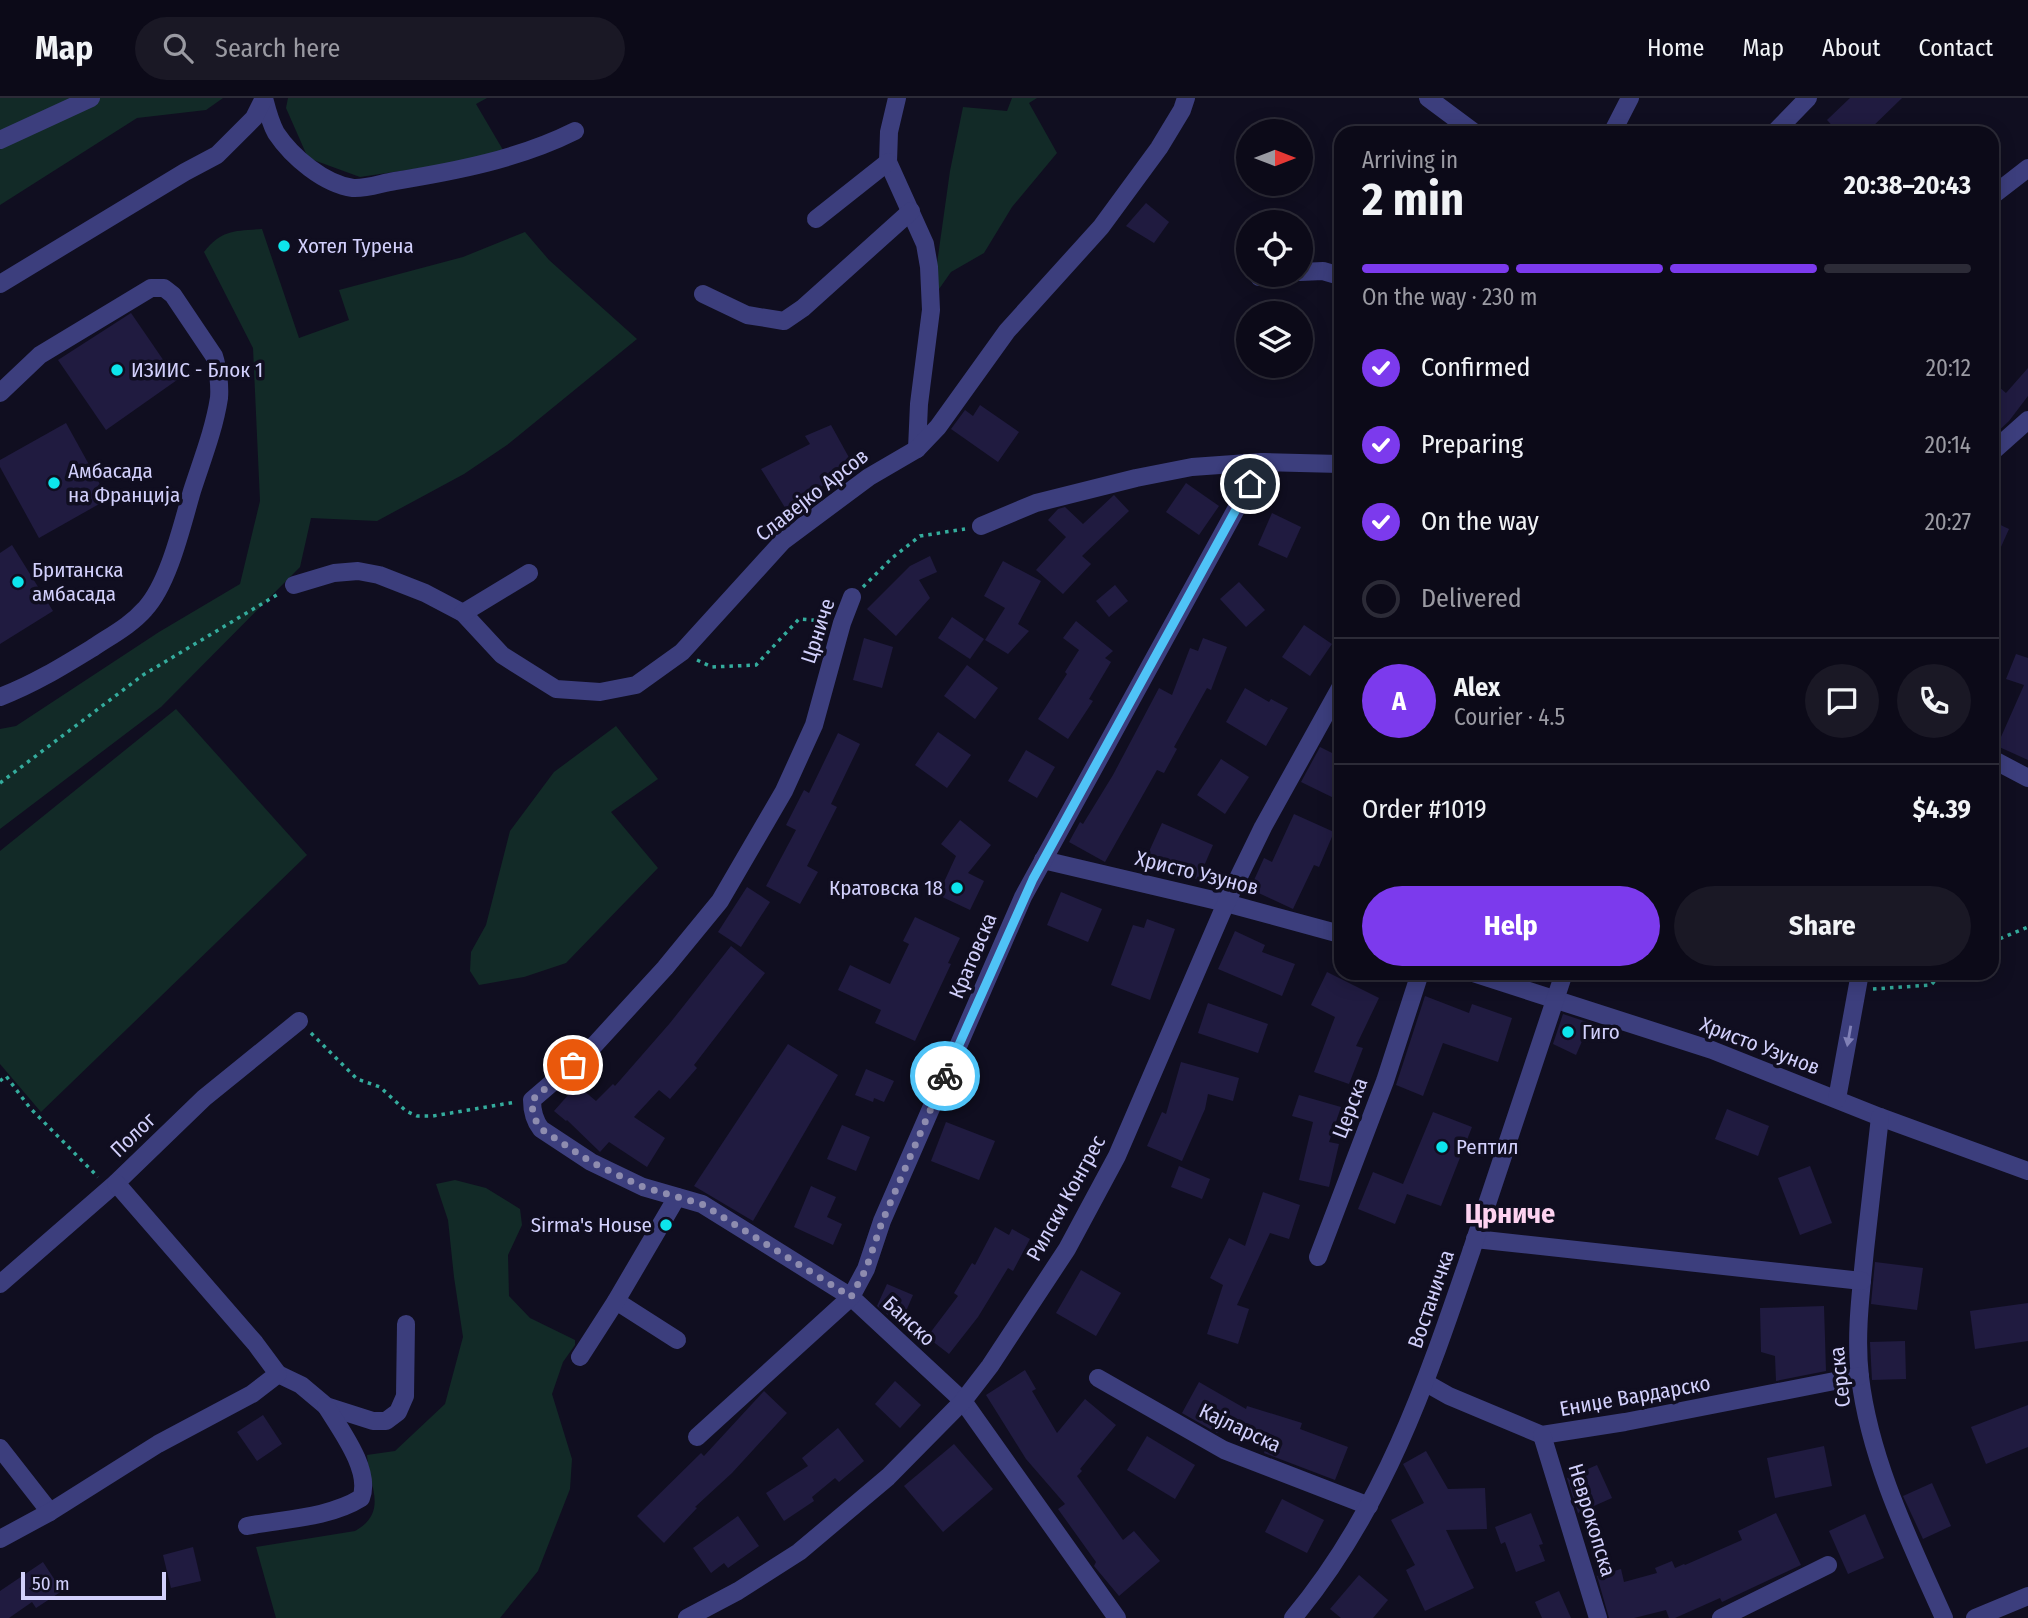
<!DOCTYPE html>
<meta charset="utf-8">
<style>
:root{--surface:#0c0a18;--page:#1a1825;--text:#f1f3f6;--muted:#9a9aa2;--line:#2c2b37;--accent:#7c3aed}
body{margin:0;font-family:"Fira Sans Condensed",sans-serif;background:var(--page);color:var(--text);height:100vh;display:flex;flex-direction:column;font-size:26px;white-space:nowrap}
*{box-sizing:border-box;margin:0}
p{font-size:23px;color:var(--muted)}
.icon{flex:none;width:38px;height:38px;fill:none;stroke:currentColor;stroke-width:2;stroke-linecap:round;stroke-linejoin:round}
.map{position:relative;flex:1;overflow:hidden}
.drawer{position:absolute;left:1334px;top:28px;width:665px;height:854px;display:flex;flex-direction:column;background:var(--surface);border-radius:21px;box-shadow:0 4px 18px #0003,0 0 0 2px var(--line)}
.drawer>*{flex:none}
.needle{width:46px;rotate:90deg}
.tools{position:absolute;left:1236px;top:21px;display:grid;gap:14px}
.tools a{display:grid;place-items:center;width:77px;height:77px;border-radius:50%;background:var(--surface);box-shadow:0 4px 18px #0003,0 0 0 2px var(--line);font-size:35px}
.scale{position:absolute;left:21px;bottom:18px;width:145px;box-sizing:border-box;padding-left:7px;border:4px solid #d2d0fc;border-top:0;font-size:19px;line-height:24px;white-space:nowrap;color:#d2d0fc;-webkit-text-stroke:5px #100e20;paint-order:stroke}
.pin{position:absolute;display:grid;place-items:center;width:60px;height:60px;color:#fff;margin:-30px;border:4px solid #fff;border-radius:50%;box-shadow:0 2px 7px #0007}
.courier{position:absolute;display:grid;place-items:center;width:70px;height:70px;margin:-35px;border:5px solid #4fc3f7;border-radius:50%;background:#fff;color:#222;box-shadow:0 2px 9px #0007}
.overview em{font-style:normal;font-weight:700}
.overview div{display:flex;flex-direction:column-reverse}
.overview{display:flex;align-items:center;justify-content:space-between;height:119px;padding:0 28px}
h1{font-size:46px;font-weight:700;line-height:52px}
.bar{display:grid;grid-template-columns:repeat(4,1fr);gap:10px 7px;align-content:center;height:84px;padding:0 28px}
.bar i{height:9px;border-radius:5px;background:var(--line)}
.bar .selected{background:var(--accent)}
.bar p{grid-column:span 4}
.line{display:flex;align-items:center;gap:18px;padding:0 28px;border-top:2px solid var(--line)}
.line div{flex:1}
.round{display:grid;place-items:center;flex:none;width:74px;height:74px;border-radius:37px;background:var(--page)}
ol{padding:0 28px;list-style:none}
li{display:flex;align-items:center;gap:21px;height:77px}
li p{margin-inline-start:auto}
li .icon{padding:7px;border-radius:50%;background:var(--accent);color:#fff;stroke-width:4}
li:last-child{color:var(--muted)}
li i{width:38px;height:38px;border:4px solid var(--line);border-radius:50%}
.cta{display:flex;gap:14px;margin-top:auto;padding:14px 28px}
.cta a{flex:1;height:80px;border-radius:42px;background:var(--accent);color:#fff;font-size:28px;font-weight:700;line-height:80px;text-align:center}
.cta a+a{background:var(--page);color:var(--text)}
header{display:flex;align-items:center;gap:42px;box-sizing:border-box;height:98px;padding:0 35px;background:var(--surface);border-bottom:2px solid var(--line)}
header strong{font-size:33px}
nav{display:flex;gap:38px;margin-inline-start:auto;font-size:24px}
.search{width:490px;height:63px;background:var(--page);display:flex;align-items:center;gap:18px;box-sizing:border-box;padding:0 24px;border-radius:38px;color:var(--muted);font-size:26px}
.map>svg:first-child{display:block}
.green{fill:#122a27}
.building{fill:#201b40}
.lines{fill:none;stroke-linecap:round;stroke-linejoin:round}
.path{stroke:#34ac9d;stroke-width:3.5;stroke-dasharray:3.5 5;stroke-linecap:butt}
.minor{stroke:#3c3e7d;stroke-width:18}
.oneway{fill:#8080b6}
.done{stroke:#8e8caf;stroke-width:7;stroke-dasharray:0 12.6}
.route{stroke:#4fc3f7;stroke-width:9}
.poi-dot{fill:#0de5ec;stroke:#100e20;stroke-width:2.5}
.labels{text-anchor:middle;stroke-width:7;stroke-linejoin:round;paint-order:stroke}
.poi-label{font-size:21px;fill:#d2d0fc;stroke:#100e20;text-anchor:start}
.street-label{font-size:21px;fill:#d2d0fc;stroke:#100e20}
.district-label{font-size:28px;font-weight:bold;fill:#fdd2f0;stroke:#100e20}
</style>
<header>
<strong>Map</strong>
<div class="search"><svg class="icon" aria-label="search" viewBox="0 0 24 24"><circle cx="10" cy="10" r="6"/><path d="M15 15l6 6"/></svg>Search here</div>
<nav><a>Home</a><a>Map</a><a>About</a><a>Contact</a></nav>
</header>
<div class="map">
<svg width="2028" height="1520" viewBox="0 0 2028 1520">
<rect width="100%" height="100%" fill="#100e20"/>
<g class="green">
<polygon points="0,0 223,0 206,12 137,20 0,107"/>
<polygon points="288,0 487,0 476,6 503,52 461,64 360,79 308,60 286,10"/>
<polygon points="1012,0 1037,0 1029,5 1057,55 1012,109 984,155 951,174 932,201 950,73 963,9 1007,13"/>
<path d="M 262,131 L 299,240 L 349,222 L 339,192 L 463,159 L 525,134 L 549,162 L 637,241 L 507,347 L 464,376 L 377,423 L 311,420 L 300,469 L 161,609 L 0,731 L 0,631 L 16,628 L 159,534 L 240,486 L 260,403 L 253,250 L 204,154 C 222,131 235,133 262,131 Z"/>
<polygon points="176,611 307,757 41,1014 0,966 0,753"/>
<polygon points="616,628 658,681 611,714 658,770 566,865 524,879 479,887 470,873 471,854 486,827 510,733 554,674"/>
<path d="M 455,1082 L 486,1090 L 520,1111 L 522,1127 L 508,1157 L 509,1198 L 530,1220 L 575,1242 L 575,1247 L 563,1264 L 552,1296 L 572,1361 L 570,1391 L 538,1473 L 500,1520 L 276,1520 L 256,1449 L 355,1433 C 389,1414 369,1388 367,1357 L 395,1353 L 445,1306 L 463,1239 L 454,1179 L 448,1122 L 436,1086 Z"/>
</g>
<g class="building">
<polygon points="1850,0 1902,0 1866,35 1839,35 1827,22"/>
<polygon points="1146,105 1169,124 1154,145 1126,128"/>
<polygon points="131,215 177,282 106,332 58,262"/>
<polygon points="2028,270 2028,298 2009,323 1992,339 1992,283 2006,295"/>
<polygon points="980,307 1019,334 998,364 951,331 965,312 973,318"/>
<polygon points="66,325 108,401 39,440 0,369 0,362"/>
<polygon points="831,327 857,374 837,388 832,380 789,416 761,371 810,346 805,338"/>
<polygon points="1186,385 1219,408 1199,437 1166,414"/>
<polygon points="1114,397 1129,413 1082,458 1091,466 1063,496 1036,472 1066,439 1048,422 1058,411 1065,409 1083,426"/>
<polygon points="1272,415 1301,429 1287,460 1258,447"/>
<polygon points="1992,423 2009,431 1992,469"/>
<polygon points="12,447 53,513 0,546 0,455"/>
<polygon points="930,458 937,474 919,482 930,500 896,538 867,511 910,468"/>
<polygon points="1003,463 1041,483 1018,526 1029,533 1008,556 985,542 1005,510 984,498"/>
<polygon points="1239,484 1265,512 1246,529 1220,501"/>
<polygon points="1115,487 1128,503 1109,519 1096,503"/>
<polygon points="952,519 984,541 970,561 938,540"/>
<polygon points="1076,523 1113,553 1105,560 1111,564 1089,601 1093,603 1068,641 1038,621 1067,576 1065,574 1079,552 1063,540"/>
<polygon points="1304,527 1332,546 1310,578 1282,559"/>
<polygon points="864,540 893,549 882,590 853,582"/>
<polygon points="1203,540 1227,549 1211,592 1207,590 1174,649 1177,651 1164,675 1157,672 1105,764 1069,744 1080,724 1083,726 1113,677 1159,590 1172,597 1190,550 1198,553"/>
<polygon points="2016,556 2028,560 2028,662 1997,648 2024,587 2006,581"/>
<polygon points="967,567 998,590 975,621 944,598"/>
<polygon points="1245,590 1269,604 1271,601 1288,610 1266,648 1226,624"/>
<polygon points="938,634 971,657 947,690 915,667"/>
<polygon points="838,635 860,646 831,706 837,709 807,768 818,774 800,806 766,788 796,732 786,727 804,692 809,695"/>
<polygon points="1320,649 1340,659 1340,703 1301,684"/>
<polygon points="1026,652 1055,669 1037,700 1008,683"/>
<polygon points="1221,661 1249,679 1225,716 1197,697"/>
<polygon points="1294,716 1334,734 1319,769 1314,767 1293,811 1250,791 1264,760 1272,764"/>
<polygon points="960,722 991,747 968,775 984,783 970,812 938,797 956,758 941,746"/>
<polygon points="1162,725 1213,747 1198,782 1147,758"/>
<polygon points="747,789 770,804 741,849 718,834"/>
<polygon points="1061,794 1102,811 1088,844 1047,827"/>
<polygon points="915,819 960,840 948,865 951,866 915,943 875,925 881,912 838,892 850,867 890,886 909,846 903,843"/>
<polygon points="1147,821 1175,831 1150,902 1111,887 1133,827 1144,830"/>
<polygon points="1235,833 1265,847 1262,854 1295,866 1282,898 1218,871"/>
<polygon points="731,848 765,875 694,967 697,970 670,1001 659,992 634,1019 665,1040 647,1069 609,1044 600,1054 567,1022 566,1023 554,1013 577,987 596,1003 613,986 615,988 670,925"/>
<polygon points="1327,874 1379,900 1356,948 1363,950 1349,986 1314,974 1335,919 1311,907"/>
<polygon points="1425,898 1469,915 1472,906 1512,920 1498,964 1443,945 1423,998 1396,987"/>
<polygon points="1208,905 1268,926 1258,955 1198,935"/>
<polygon points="1563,916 1590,925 1576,957 1553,946"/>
<polygon points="788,946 838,977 753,1123 694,1088"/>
<polygon points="1181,964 1239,980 1233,1003 1208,996 1205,1011 1182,1063 1147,1048 1162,1014 1166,1016"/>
<polygon points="866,971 894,983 884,1004 874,1000 873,1004 855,997"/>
<polygon points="1299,997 1341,1009 1329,1044 1339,1046 1329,1089 1299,1082 1313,1024 1292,1018"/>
<polygon points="1727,1011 1769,1028 1758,1058 1715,1041"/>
<polygon points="1433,1014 1472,1029 1441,1108 1407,1096 1395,1126 1358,1111 1373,1074 1403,1086"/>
<polygon points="946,1024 995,1043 979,1082 931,1063"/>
<polygon points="842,1027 870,1039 856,1073 827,1061"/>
<polygon points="1179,1068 1210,1081 1202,1101 1171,1089"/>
<polygon points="1810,1068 1832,1125 1800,1137 1778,1080"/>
<polygon points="811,1088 836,1099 827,1119 842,1126 833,1147 794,1129"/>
<polygon points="1263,1094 1300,1107 1289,1141 1270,1135 1237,1207 1249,1211 1238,1246 1207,1236 1223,1187 1210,1180 1229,1140 1245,1148"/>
<polygon points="995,1129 1009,1137 1012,1131 1030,1141 1013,1173 1008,1170 978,1219 949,1256 927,1239 958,1198 954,1195 972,1165 975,1167"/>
<polygon points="1875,1164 1923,1170 1917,1212 1871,1206"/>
<polygon points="1081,1172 1121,1195 1096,1238 1056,1215"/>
<polygon points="887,1186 913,1197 900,1227 877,1208"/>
<polygon points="2028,1205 2028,1243 1975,1251 1970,1213"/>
<polygon points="1824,1208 1826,1273 1776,1283 1775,1258 1761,1254 1760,1210"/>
<polygon points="1905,1243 1906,1281 1872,1282 1870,1244"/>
<polygon points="1025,1272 1036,1291 1032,1293 1057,1335 1085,1301 1116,1327 1080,1371 1082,1373 1077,1378 1123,1442 1134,1433 1160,1463 1119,1498 1094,1468 1096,1464 1058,1411 1065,1406 1026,1361 986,1297"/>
<polygon points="895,1283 921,1307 900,1330 875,1306"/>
<polygon points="1199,1284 1246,1311 1247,1308 1302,1325 1300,1331 1348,1349 1335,1382 1264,1355 1267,1345 1220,1331 1217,1335 1182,1315"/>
<polygon points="764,1293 787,1315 732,1375 695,1409 697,1410 664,1445 637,1418 701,1355 704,1358"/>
<polygon points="2028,1307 2028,1349 1986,1366 1971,1329"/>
<polygon points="263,1317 282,1346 257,1363 237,1334"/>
<polygon points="838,1330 864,1363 839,1384 835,1380 812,1399 814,1403 784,1423 766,1395 808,1368 802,1360"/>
<polygon points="1147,1338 1195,1367 1175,1401 1127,1372"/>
<polygon points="954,1346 993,1391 943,1434 904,1388"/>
<polygon points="1824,1348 1832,1388 1775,1400 1767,1360"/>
<polygon points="1426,1353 1448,1391 1485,1390 1487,1431 1446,1432 1474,1490 1425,1513 1406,1472 1415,1467 1391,1422 1424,1405 1403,1366"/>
<polygon points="1597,1367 1612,1400 1578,1415 1567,1380"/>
<polygon points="1932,1385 1951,1428 1923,1441 1903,1398"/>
<polygon points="1282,1401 1324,1422 1307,1455 1265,1434"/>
<polygon points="1531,1415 1543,1446 1539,1447 1545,1463 1516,1474 1505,1444 1501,1446 1495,1429"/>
<polygon points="1776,1415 1801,1467 1722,1504 1720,1500 1675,1520 1669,1520 1666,1512 1634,1520 1609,1520 1597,1478 1621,1471 1624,1484 1657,1475 1655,1470 1672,1463 1675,1470 1684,1466 1685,1467 1742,1442 1738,1433"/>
<polygon points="1865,1416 1884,1460 1848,1476 1829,1433"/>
<polygon points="738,1418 759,1448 728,1470 724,1465 711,1475 693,1450"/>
<polygon points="193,1449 201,1483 171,1490 163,1457"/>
<polygon points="43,1464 62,1493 36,1510 32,1504 9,1520 0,1520 0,1493"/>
<polygon points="1359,1477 1388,1502 1373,1520 1341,1520 1330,1511"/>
<polygon points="1559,1493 1571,1520 1542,1520 1535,1504"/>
</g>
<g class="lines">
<g class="path">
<polyline points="863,489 892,460 920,438 965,431"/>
<polyline points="697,562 712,569 756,567 799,521 824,523"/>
<polyline points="0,685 143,577 280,495"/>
<polyline points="1992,844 2028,829"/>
<polyline points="1873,891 1931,887 1942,875"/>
<polyline points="311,935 357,981 380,989 406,1013 417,1018 433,1018 516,1004"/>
<polyline points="0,983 6,978 30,1010 98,1079"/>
</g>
<g class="minor">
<path d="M 264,0 C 267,12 270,24 276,35 C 292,59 324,86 353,90 C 366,91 382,85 395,83 C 456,73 519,61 575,33"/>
<polyline points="897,0 889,34 888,64 925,146 929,169 931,212 919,306 917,351"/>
<polyline points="1428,0 1475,35"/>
<polyline points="1612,35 1630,0"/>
<polyline points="1774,35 1808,0"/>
<polyline points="0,42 91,0"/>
<polyline points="1992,98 2028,70"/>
<polyline points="816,121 888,64"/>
<polyline points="1300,174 1323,173 1340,178"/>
<polyline points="1259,179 1276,177"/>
<polyline points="0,186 185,74 217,57 254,20 264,0"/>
<polyline points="703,196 747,217 784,223 803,210 911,113"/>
<path d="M 0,295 L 40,257 L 151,190 L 164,190 L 173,197 L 214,258 C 218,270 220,288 219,300 C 214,332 202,362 192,393 C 182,427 169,485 145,511 C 131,527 112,537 94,549 C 63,568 34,586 0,599"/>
<polyline points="1992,354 2028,322"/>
<polyline points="981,428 1036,405 1136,380 1192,369 1262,364 1340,366"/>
<polyline points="294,487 334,475 358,473 379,477 425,495 463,515 502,557 556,591 600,594 636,587 682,554 783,443 869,379 917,351 938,329 1007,233 1101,129 1159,50 1182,12 1186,0"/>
<path d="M 852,499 L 842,525 L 814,627 L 784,693 L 720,803 L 665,870 L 589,953 L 532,1002 C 532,1013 534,1022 541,1031 L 591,1064 L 643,1089 L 702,1106 L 851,1199 L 963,1303 L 1117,1520"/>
<polyline points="463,515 529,475"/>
<polyline points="1992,661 2028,680"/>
<polyline points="1043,762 1226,805 1340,836"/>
<polyline points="1473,875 1712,952 1880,1019 2028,1073"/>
<polyline points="1837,1001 1860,875"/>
<path d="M 1880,1019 C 1875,1063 1870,1107 1865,1152 C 1861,1194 1855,1237 1860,1279 C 1870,1363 1910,1444 1944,1520"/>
<polyline points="1475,1141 1862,1183"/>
<polyline points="1318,1159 1385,983 1420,875"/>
<polyline points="0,1186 116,1085 204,1000 299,923"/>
<polyline points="616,1203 677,1242"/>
<polyline points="580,1259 616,1203 677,1099"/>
<polyline points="278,1276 301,1287 326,1308 373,1323 386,1323 398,1314 405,1298 406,1226"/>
<polyline points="1098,1280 1224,1352 1369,1408"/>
<polyline points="1426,1285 1449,1298 1542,1337 1625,1324 1860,1278"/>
<polyline points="1542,1337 1598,1520"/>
<polyline points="697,1339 851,1199 866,1171 882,1123 1023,799 1262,364"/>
<polyline points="0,1350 50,1414"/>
<path d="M 247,1428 C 283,1421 329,1420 361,1400 C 372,1373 340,1331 326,1308"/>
<polyline points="0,1441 50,1414 158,1346 252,1296 278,1276 255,1245 116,1085"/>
<polyline points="687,1520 738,1493 799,1454 888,1379 963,1303 990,1268 1067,1151 1117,1058 1226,805 1263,729 1340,590"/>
<path d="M 1293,1520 C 1384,1411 1427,1283 1472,1151 C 1503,1059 1534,967 1564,875"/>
<polyline points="1721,1520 1828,1467"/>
<polyline points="1975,1520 2028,1498"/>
</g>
</g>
<defs><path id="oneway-solid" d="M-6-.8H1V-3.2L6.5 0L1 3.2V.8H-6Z" transform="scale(1.75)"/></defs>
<use class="oneway" href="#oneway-solid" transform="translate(1849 938) rotate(100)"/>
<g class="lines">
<path class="done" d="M 573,967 L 532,1002 C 532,1013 534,1022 541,1031 L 591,1064 L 643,1089 L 702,1106 L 851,1199 L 866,1171 L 882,1124 L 945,978"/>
<polyline class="route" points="945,978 1033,781 1250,386"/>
</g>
<g class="poi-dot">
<circle cx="284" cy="148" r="7"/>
<circle cx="117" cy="272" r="7"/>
<circle cx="54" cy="385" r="7"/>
<circle cx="18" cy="484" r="7"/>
<circle cx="957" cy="790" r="7"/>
<circle cx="1568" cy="934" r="7"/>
<circle cx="1442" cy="1049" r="7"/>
<circle cx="666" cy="1127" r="7"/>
</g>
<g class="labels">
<g class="poi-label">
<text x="298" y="155">Хотел Турена</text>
<text x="131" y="279">ИЗИИС - Блок 1</text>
<text x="68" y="380">Амбасада<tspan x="68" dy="24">на Франција</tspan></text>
<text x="32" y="479">Британска<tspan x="32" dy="24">амбасада</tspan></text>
<text x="943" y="797" text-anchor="end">Кратовска 18</text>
<text x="1582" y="941">Гиго</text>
<text x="1456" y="1056">Рептил</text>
<text x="652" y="1134" text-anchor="end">Sirma's House</text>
</g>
<g class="street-label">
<text transform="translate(812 397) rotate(-38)" y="7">Славејко Арсов</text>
<text transform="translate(818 533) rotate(-72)" y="7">Црниче</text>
<text transform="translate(1197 775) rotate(14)" y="7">Христо Узунов</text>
<text transform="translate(973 858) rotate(-67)" y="7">Кратовска</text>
<text transform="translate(1760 948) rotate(21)" y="7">Христо Узунов</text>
<text transform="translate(1350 1010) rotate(-69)" y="7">Церска</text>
<text transform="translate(133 1037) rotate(-44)" y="7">Полог</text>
<text transform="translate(1066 1100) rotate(-61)" y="7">Рилски Конгрес</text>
<text transform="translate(1431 1201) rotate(-71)" y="7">Востаничка</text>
<text transform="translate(909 1223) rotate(43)" y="7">Банско</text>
<text transform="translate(1840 1279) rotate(-96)" y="7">Серска</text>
<text transform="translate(1635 1298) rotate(-10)" y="7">Ениџе Вардарско</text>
<text transform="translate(1240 1330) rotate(25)" y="7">Кајларска</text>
<text transform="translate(1592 1422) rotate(73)" y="7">Неврокопска</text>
</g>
<g class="district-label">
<text x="1510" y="1125">Црниче</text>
</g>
</g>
</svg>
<div class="tools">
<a><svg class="needle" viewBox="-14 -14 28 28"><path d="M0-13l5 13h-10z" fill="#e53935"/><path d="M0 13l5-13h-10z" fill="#9a9aa2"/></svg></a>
<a><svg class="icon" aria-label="locate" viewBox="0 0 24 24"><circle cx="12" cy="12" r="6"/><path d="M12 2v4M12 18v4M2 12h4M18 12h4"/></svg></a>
<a><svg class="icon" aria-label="layers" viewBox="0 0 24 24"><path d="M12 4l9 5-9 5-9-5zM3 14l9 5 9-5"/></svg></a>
</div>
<div class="scale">50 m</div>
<div class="pin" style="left:573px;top:967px;background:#ea580c"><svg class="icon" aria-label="bag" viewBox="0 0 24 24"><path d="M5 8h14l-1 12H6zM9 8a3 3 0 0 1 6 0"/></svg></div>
<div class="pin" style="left:1250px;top:386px;background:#1f2937"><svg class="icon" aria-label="home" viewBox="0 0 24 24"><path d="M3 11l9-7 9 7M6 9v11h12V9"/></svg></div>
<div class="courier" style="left:945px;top:978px"><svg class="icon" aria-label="bike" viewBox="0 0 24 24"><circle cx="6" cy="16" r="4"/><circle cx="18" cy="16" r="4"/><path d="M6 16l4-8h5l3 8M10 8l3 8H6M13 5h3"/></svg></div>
<section class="drawer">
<div class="overview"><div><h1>2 min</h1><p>Arriving in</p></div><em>20:38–20:43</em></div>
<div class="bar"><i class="selected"></i><i class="selected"></i><i class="selected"></i><i></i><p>On the way · 230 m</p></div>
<ol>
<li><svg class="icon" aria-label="check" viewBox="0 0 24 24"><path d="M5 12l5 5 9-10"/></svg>Confirmed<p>20:12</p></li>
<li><svg class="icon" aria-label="check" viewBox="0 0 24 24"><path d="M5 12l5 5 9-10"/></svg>Preparing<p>20:14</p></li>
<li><svg class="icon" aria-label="check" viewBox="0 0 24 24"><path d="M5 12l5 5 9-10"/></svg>On the way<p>20:27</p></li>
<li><i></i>Delivered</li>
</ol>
<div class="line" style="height:126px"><b class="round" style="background:var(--accent);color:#fff">A</b><div><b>Alex</b><p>Courier · 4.5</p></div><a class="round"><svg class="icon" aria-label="chat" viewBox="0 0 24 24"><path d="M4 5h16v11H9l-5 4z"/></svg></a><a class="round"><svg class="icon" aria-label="phone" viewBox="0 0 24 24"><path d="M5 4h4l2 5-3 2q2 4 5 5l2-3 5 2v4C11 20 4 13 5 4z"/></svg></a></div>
<div class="line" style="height:91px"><div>Order #1019</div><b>$4.39</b></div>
<div class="cta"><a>Help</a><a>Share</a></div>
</section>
</div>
